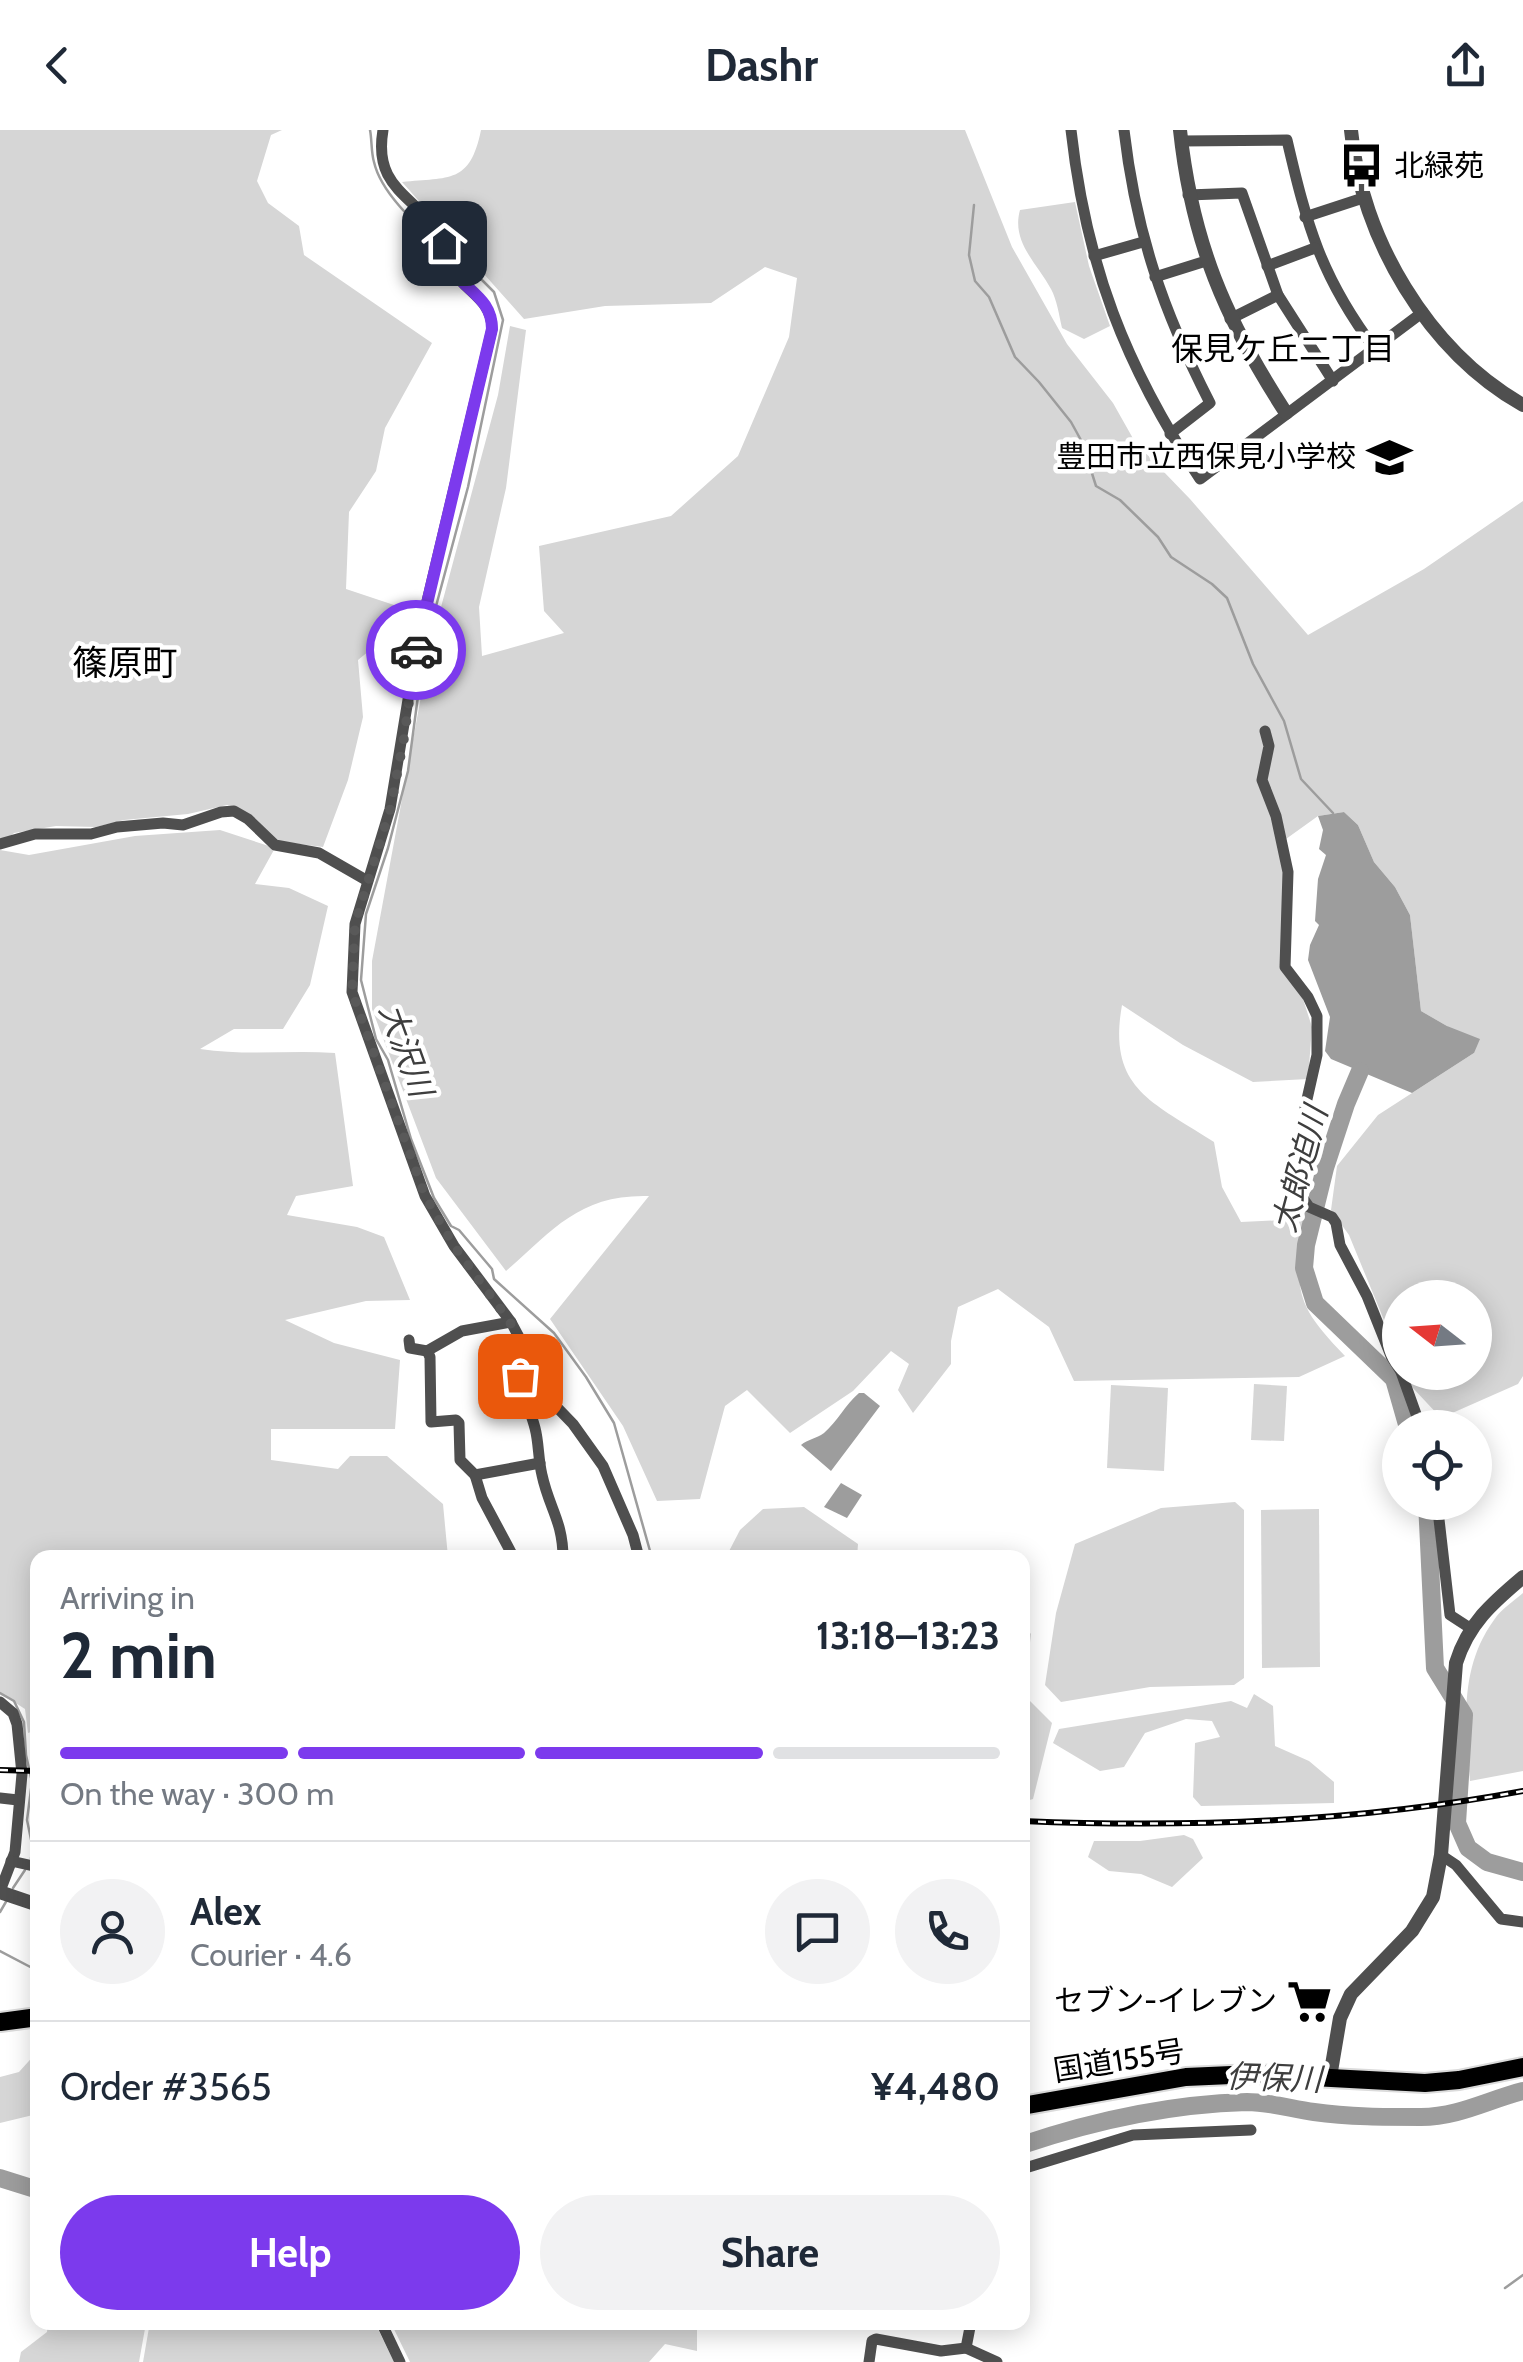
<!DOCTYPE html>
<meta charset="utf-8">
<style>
:root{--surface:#fff;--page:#f2f2f3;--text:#1f2937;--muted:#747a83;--line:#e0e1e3;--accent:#7c3aed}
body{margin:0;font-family:Cabin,"Noto Sans JP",sans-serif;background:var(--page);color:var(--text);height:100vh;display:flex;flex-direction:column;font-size:38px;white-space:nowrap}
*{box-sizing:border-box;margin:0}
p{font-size:32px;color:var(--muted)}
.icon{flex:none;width:55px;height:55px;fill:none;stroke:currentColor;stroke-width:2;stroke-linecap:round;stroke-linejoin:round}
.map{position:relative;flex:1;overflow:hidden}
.drawer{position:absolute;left:30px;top:1420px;width:1000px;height:780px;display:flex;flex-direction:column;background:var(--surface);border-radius:20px;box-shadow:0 5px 25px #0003}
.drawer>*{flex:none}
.needle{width:65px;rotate:287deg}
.controls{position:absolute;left:1382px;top:1150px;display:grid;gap:20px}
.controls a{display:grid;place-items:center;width:110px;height:110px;border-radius:50%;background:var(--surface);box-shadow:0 5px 25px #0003;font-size:50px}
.pin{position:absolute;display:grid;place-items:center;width:85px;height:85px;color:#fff;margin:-42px;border-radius:20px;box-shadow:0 5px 15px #0006}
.courier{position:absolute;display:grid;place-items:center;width:100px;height:100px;margin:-50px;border:8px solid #7c3aed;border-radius:50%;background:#fff;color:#222;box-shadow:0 2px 12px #0007}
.headline em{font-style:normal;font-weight:800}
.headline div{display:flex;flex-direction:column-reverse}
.headline{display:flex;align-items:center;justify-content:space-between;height:170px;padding:0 30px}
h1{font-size:65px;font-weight:800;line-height:75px}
.bar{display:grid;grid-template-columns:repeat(4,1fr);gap:15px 10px;align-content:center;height:120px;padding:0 30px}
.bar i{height:12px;border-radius:8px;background:var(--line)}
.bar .on{background:var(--accent)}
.bar p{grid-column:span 4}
.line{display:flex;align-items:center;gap:25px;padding:0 30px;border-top:2px solid var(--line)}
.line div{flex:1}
.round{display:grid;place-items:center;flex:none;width:105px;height:105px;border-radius:52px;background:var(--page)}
.button{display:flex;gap:20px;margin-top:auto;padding:20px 30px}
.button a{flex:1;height:115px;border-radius:60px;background:var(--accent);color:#fff;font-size:40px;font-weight:800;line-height:115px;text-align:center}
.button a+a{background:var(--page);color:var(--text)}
header{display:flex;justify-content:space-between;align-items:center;height:130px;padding:0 30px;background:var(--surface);font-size:45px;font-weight:800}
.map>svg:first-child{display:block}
.green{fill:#d6d6d6}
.water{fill:#9d9d9d}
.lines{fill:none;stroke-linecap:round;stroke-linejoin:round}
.stream{stroke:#9d9d9d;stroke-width:2.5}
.river{stroke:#9d9d9d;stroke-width:18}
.trunk-casing{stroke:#dbdbdb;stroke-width:22}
.minor{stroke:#4f4f4f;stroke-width:11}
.tertiary{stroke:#4f4f4f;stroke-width:14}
.trunk{stroke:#000;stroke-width:18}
.rail-casing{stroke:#000;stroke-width:6}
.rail{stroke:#fff;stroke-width:2.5;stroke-dasharray:8;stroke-linecap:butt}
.done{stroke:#595959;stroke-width:10;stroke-dasharray:0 18}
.route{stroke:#7c3aed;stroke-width:12}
.labels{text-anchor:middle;stroke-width:9;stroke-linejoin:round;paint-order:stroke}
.poi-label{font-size:30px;fill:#000;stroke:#fff;text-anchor:end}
.street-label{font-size:30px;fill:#000;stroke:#fff}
.neighbourhood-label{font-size:32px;fill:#000;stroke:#fff}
.water-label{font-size:32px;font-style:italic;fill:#3e3e3e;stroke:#fff}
.quarter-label{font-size:35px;fill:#000;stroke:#fff}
</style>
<header><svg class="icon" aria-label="back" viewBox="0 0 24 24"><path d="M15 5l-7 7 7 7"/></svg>Dashr<svg class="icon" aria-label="share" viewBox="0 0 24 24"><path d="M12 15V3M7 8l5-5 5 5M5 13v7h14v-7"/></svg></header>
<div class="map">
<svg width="1523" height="2232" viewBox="0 0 1523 2232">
<rect width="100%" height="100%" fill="#fff"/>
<g class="green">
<polygon points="0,0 282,0 271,5 257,51 268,73 299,96 304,125 432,213 385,298 376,341 349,382 346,459 397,476 381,511 358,530 363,587 348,650 323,717 275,711 239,678 227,675 188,684 124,690 96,697 56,696 14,703 6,710 0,708"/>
<path d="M 481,0 L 965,0 L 1012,117 L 1067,214 L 1113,273 L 1135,312 L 1190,369 L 1308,505 L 1424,439 L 1523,371 L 1523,1246 L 1518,1254 L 1441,1288 L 1412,1257 L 1406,1243 L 1475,1242 L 1475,1168 L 1400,1168 L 1400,1229 L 1349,1105 L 1331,1080 L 1337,1036 L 1378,985 L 1474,923 L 1447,896 L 1421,881 L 1410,785 L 1395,757 L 1374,732 L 1358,695 L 1344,682 L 1318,686 L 1279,714 L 1287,742 L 1281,838 L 1303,869 L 1312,897 L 1308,949 L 1253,952 L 1183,915 L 1122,875 C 1107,959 1153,972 1214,1012 L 1222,1057 L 1241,1092 L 1305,1089 C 1295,1161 1293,1172 1345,1226 L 1299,1247 L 1074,1251 L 1049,1197 L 998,1159 L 958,1177 L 951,1211 L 951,1234 L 913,1283 L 898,1260 L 909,1234 L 891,1221 L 853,1261 L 790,1303 L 747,1260 L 725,1276 L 700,1369 L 657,1371 L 623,1296 L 550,1189 L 649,1066 C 580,1064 554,1099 506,1141 L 436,1048 L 372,879 L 372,831 L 430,518 L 498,265 L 510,196 L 526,200 L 506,358 L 479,477 L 482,526 L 564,503 L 544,481 L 539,416 L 671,386 L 738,326 L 789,207 L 797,148 L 765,137 L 711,173 L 605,176 L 524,189 L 402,52 C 450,47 470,54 481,0 Z"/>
<path d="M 1075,72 L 1089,136 L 1110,196 L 1084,209 L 1062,198 C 1059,185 1057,170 1051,159 C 1037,133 1011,112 1020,80 Z"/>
<path d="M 220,700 L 275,718 L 255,754 L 289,758 L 328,776 L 310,855 L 283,899 L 234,899 L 200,919 C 245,926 289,920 335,923 L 353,1056 L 296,1066 L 287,1085 L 357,1097 L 384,1107 L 410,1170 L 366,1171 L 285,1190 L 334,1213 L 400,1230 L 395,1299 L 271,1299 L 271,1330 L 338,1339 L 350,1326 L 387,1326 L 443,1374 L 448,1427 L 38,1428 L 37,1600 L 28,1603 L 25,1579 L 0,1563 L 0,720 L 29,725 L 135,706 Z"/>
<polygon points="1254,1254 1287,1256 1284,1311 1251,1310"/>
<polygon points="1111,1255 1168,1258 1164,1341 1107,1338"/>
<polygon points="1235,1372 1244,1380 1244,1548 1234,1555 1150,1557 1061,1572 1045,1555 1056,1483 1075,1414 1161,1378"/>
<polygon points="804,1377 858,1414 857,1427 726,1427 740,1400 763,1379"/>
<polygon points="1319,1379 1320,1537 1262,1538 1261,1380"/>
<path d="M 1523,1463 L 1523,1641 L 1470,1651 C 1465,1595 1459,1538 1494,1490 C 1501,1479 1514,1471 1523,1463 Z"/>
<polygon points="1023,1494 1031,1504 1024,1565 1052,1593 1033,1669 1023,1672"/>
<polygon points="1254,1564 1273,1576 1275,1616 1309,1631 1334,1652 1334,1673 1201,1676 1193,1667 1195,1613 1220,1607 1212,1591 1186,1589 1145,1603 1124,1637 1100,1641 1053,1613 1059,1599 1231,1571 1247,1578"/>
<polygon points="1184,1705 1193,1709 1203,1728 1172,1757 1141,1744 1109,1741 1088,1727 1094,1711 1140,1711"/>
<polygon points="37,1922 37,1987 33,1985 0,1993 0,1947 19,1942"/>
<polygon points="48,2192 146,2193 139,2232 19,2232 21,2222 47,2202"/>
<polygon points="150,2192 375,2193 394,2232 143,2232"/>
<polygon points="391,2193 697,2193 697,2221 665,2214 649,2232 410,2232"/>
</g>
<g class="water">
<polygon points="1344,682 1358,695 1374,732 1395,757 1410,785 1421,881 1447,896 1480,909 1474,923 1412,963 1331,929 1325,921 1330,887 1308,830 1310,815 1319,795 1315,791 1318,749 1326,725 1319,719 1323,700 1318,686"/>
<path d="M 859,1263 L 864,1263 L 880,1276 L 831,1341 L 801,1315 C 808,1309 816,1309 824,1303 C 837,1292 845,1275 859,1263 Z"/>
<polygon points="841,1353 862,1365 847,1388 824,1377"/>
</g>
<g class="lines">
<g class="stream">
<path d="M 370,0 C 372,10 371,22 374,32 C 381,63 416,94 439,115"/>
<polyline points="974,75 969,125 975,151 989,167 1015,227 1039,252 1071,292 1082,312 1096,356 1120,370 1158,407 1171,427 1212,454 1227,468 1253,534 1284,591 1301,649 1333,683"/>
<polyline points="451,119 494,162 503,190 468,357 424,521 408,641 388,718 366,784 361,850 376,909 388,930 411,1009 434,1068 451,1096 459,1100 492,1139 494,1149 554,1203 586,1247 614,1293 652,1428"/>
<polyline points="0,1563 14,1571 24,1592 26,1625 32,1652 27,1690 33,1719 31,1728"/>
<polyline points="13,1758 25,1740"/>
<polyline points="0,1782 7,1770"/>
<polyline points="0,1821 38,1841"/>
<polyline points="1505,2158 1523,2145"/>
</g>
<g class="river">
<polyline points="1360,941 1346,974 1325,1038 1306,1115 1304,1138 1315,1173 1394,1249 1408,1298"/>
<polyline points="1427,1372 1435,1538 1464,1585 1457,1693 1468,1718 1487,1732 1523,1742"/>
<path d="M 1022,2015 C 1093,1991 1172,1974 1247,1972 C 1269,1972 1292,1979 1314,1982 C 1349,1987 1386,1987 1421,1987 C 1458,1987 1488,1970 1523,1961"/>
<polyline points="0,2048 38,2060"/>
</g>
<defs>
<g id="trunk">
<polyline points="0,1892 38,1887"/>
<polyline points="1022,1976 1186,1947 1254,1944 1425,1953 1459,1950 1523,1937"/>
</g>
</defs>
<use href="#trunk" class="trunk-casing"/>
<g class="minor">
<path d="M 383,0 C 373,59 414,64 440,105 C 447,116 447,130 454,142 C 467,163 492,170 492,199 L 418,509 L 390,679 L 355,794 L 352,862 L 425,1066 L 454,1116 L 511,1192 L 520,1209 L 528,1239 L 546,1266 L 573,1294 L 603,1336 L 633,1405 L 639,1428"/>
<path d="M 1071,0 C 1086,135 1125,236 1200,349 L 1423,182"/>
<path d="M 1124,0 C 1136,103 1163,181 1210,273 L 1170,304"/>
<path d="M 1181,11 L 1287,10 C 1307,96 1321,147 1375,219"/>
<polyline points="1188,65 1242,63 1278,165 1333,251"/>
<polyline points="1305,87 1363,68"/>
<polyline points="1094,126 1143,112"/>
<polyline points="1267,136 1315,118"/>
<polyline points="1155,147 1206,131"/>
<polyline points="1230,189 1278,165"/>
<polyline points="1265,601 1269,616 1262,650 1276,686 1288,742 1285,837 1308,867 1317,886 1317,925 1305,978 1302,1014 1302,1067 1309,1077 1332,1087 1336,1093 1340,1115 1367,1166 1391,1226 1400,1240"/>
<polyline points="0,714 35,704 91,704 117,697 163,693 183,695 221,682 234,681 248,689 275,715 319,723 366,750"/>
<polyline points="409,1210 410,1218 427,1221 430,1227 431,1292 456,1290 459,1293 460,1330 475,1345"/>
<polyline points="427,1221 462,1201 511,1192"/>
<path d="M 523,1223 C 516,1253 527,1269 535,1298 C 539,1313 538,1329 542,1345 C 549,1378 563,1391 563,1428"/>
<polyline points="1401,1242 1421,1298"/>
<polyline points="1437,1372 1450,1485 1470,1498"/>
<polyline points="514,1428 482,1368 475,1345 540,1333"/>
<polyline points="0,1572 13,1583 17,1594 22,1644 15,1722 0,1761"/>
<polyline points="0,1668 18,1670"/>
<polyline points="1441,1725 1456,1735 1501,1789 1523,1792"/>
<polyline points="11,1731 38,1737"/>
<polyline points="1022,2039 1133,2005 1251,2000"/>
<polyline points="381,2192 400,2232"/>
<polyline points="966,2218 971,2192"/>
<polyline points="869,2232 872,2211 876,2209 941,2221 966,2218 997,2232"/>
</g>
<g class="tertiary">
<path d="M 1180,0 C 1192,112 1225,189 1286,283"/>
<path d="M 1351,0 C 1361,108 1428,221 1523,275"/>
<polyline points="0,1762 38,1775"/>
<path d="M 1330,1947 L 1340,1888 L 1351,1864 L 1412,1801 L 1433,1767 L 1441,1725 L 1456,1533 C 1468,1494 1492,1473 1523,1447"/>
</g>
<use href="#trunk" class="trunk"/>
<defs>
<g id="rail">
<polyline points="0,1640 38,1641"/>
<path d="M 1022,1691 C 1191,1698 1357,1692 1523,1661"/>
</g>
</defs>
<use href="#rail" class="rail-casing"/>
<use href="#rail" class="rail"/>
</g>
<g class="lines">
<polyline class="done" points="416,520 404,608 390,680 355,794 352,862 425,1066 454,1116 510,1192 524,1226 519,1235 520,1246"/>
<path class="route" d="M 416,520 L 492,199 C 492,171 471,163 456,145 C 450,137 447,123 444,113"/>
</g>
<defs>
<symbol id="bus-bare" viewBox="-9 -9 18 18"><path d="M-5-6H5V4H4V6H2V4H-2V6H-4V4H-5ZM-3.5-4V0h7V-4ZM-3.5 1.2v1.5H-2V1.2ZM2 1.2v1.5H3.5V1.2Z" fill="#000" stroke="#fff" stroke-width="2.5" paint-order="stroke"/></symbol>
<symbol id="school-bare" viewBox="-9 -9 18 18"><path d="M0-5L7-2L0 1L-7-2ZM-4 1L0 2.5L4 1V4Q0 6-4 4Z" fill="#000" stroke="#fff" stroke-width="2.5" paint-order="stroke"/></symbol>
<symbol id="supermarket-bare" viewBox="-9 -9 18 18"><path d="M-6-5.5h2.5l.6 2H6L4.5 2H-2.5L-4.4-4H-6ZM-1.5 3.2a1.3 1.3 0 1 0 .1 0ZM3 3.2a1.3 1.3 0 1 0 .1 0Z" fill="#000" stroke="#fff" stroke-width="2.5" paint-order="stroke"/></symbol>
</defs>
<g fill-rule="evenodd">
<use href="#bus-bare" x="1330" y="4" width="63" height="63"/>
<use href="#school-bare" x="1358" y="296" width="63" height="63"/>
<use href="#supermarket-bare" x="1278" y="1840" width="63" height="63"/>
</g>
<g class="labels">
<g class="poi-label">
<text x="1394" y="46" text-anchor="start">北緑苑</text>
<text x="1356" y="337">豊田市立西保見小学校</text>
<text x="1277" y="1881">セブン-イレブン</text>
</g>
<g class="street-label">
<text transform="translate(1119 1931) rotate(-9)" y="10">国道155号</text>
</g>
<g class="neighbourhood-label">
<text x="1283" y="230">保見ケ丘二丁目</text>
</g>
<g class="water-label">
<text transform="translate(406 920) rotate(70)" y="11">大沢川</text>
<text transform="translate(1300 1039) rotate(-75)" y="11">太郎迫川</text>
<text transform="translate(1274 1948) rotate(2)" y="11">伊保川</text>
</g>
<g class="quarter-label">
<text x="125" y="545">篠原町</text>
</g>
</g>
</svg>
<div class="controls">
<a><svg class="needle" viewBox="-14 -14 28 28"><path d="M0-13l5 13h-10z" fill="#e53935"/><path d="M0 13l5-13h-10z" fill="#747a83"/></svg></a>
<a><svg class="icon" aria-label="locate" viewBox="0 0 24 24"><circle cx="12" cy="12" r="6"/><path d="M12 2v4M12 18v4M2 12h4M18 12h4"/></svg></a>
</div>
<div class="pin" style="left:520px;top:1246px;background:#ea580c"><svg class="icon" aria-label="bag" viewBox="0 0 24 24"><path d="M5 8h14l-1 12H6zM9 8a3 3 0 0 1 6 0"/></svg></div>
<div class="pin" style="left:444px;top:113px;background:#1f2937"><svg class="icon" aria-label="home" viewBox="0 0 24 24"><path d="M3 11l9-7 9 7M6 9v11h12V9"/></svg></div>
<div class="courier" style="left:416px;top:520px"><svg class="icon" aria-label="car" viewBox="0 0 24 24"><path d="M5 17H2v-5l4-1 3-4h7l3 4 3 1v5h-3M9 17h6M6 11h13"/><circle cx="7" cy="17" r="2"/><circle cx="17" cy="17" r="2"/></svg></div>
<section class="drawer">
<div class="headline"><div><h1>2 min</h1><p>Arriving in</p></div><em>13:18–13:23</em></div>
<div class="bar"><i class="on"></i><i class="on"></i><i class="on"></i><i></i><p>On the way · 300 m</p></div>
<div class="line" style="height:180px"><a class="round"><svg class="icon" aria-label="person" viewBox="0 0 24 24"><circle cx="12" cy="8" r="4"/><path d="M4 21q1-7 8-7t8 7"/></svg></a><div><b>Alex</b><p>Courier · 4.6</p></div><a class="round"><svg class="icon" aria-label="chat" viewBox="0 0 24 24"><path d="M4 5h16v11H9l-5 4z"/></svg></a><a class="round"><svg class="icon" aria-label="phone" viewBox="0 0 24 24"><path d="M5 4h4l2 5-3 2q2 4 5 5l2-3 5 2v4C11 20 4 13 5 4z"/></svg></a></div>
<div class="line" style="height:130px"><div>Order #3565</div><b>¥4,480</b></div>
<div class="button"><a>Help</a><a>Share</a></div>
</section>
</div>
